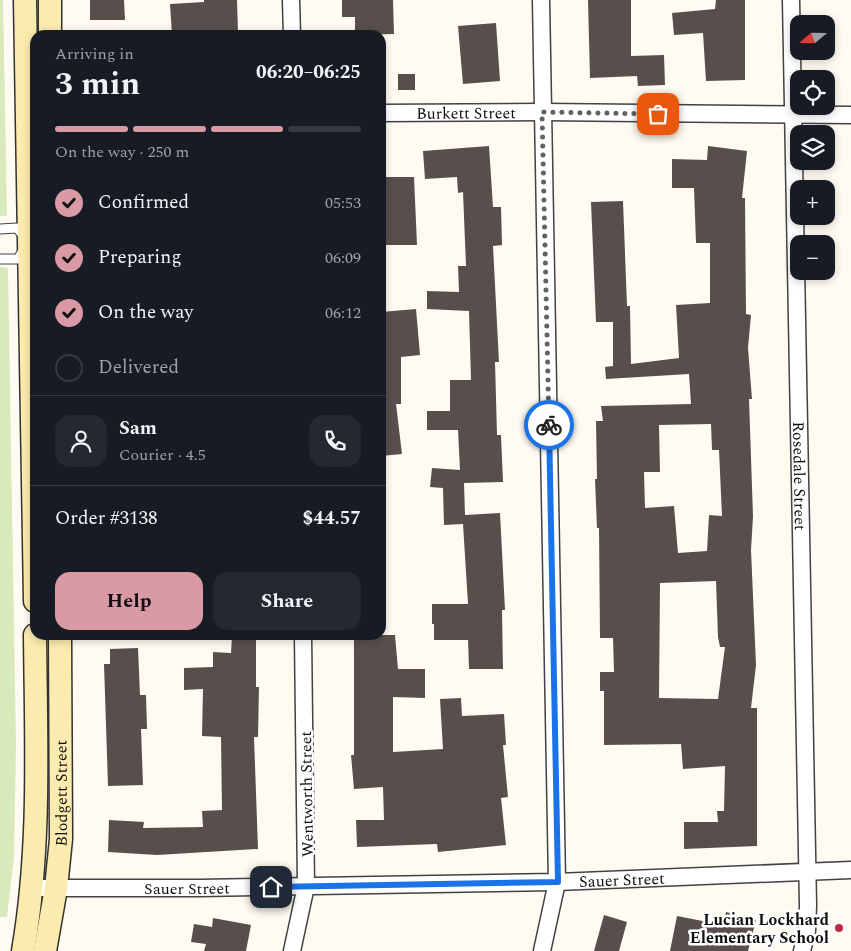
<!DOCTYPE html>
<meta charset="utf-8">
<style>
:root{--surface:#171b24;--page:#242831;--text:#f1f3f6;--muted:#9ea1a6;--line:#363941;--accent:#d999a5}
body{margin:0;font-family:Spectral,serif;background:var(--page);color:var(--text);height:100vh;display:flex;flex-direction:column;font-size:19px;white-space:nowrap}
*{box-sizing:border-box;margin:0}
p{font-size:16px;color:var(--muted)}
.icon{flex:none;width:28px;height:28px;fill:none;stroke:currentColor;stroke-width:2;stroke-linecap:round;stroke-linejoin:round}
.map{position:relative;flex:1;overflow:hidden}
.side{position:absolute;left:30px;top:30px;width:356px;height:610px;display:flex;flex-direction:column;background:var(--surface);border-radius:15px;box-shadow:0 2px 8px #0003}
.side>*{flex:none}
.needle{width:32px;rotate:250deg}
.controls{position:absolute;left:790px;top:15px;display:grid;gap:10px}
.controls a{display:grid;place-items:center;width:45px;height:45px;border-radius:10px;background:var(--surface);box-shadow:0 2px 8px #0003;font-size:25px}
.pin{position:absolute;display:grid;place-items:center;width:42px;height:42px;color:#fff;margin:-21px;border-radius:10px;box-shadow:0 2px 8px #0006}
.courier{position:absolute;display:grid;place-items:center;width:50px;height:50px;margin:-25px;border:4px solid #1a73e8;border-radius:50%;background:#fff;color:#222;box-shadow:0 1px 6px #0007}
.headline em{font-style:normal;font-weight:700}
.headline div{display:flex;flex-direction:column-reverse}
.headline{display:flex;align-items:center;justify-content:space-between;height:85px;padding:0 25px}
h1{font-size:32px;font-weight:700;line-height:38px}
.bar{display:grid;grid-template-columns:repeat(4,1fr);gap:8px 5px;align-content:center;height:60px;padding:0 25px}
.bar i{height:6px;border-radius:4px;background:var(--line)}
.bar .current{background:var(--accent)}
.bar p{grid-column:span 4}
.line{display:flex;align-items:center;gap:12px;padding:0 25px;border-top:1px solid var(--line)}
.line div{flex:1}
.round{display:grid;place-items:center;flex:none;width:52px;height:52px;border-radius:15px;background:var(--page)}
ol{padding:0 25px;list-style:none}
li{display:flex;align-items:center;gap:15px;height:55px}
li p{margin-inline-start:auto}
li .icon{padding:5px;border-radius:50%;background:var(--accent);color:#111;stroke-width:4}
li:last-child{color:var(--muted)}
li i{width:28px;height:28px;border:2px solid var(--line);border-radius:50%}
.cta{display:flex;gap:10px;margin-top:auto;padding:10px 25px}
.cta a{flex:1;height:58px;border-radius:15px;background:var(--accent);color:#111;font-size:20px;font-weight:700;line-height:58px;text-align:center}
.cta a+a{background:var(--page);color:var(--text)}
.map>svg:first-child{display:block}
.green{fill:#d8e9bc}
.building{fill:#584f4c;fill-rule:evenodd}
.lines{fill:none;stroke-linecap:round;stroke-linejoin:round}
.lane-casing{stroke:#424242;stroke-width:11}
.street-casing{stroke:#424242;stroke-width:19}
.secondary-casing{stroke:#313131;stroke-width:25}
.lane{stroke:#fff;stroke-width:9}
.street{stroke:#fff;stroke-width:16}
.secondary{stroke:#fcebaf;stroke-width:22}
.done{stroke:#63625e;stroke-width:5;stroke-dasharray:0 9}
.route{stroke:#1a73e8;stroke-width:6}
.poi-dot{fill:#bc2a41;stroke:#fff;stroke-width:2}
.labels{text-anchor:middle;stroke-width:5;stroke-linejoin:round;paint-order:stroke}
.street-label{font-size:16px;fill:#0f0f0f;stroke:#fff}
.poi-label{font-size:16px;font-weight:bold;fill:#0f0f0f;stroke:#fff;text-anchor:end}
</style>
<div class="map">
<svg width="851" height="951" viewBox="0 0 851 951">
<rect width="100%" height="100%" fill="#fffbf2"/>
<g class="green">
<polygon points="0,0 3,0 7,216 0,216"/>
<polygon points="0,267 8,268 16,745 14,857 7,917 0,917"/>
</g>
<g class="building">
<polygon points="90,0 124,0 125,20 90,20"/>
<polygon points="204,0 237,0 238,31 172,35 170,4 204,2"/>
<polygon points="342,0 393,0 394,34 355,35 355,17 342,17"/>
<polygon points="588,0 631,0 631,56 664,55 665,85 638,86 637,76 590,78"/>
<polygon points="716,0 745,0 745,80 706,81 703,33 674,35 672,13 715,9"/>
<polygon points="496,23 500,81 463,84 458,26"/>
<rect x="398" y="74" width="17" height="16"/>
<polygon points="489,146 493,207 501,207 502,245 493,246 499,362 495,362 497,435 501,435 503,482 464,483 465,515 500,513 505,610 502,610 503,669 469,669 468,640 434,640 434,624 432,624 432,604 468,604 463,524 444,525 443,488 430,487 432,468 460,470 458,430 427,430 427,411 450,411 450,380 471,380 469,311 427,309 427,291 459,292 458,266 466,266 463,192 458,193 457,177 425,179 423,151"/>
<path d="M 708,146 L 747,151 L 742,198 L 745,198 L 746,314 L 751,315 L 748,348 L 752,399 L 749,399 L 753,516 L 751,550 L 756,665 L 751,708 L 757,708 L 757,846 L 684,849 L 684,822 L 718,822 L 717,811 L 724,811 L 725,766 L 683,769 L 681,744 L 604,745 L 604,691 L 600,691 L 600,672 L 614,672 L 613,638 L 600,638 L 599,528 L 597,528 L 595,479 L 597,479 L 596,421 L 603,421 L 601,406 L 691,404 L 689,374 L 606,379 L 605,367 L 613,366 L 613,322 L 596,322 L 591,202 L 623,201 L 627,306 L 630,306 L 631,364 L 679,358 L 676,305 L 710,303 L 710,243 L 696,243 L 694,188 L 672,188 L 672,159 L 707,160 ZM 711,424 L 712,450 L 719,450 L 722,516 L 709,515 L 707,551 L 678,553 L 674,506 L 645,508 L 644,472 L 660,472 L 659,425 ZM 716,581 L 718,637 L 720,647 L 725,647 L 718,699 L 659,698 L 660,583 Z"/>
<polygon points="381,177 414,177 417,245 381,245"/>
<polygon points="416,309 420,355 401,357 401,404 396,404 402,454 381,456 381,312"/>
<polygon points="354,635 395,635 398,669 425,669 425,698 393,697 393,752 443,749 440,699 461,698 462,716 504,714 506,745 503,745 508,797 501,798 506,845 438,852 437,844 357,847 356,820 384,820 383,787 354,789 351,755 354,755"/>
<polygon points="232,636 256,637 256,687 259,687 258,737 254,737 258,849 157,855 108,852 109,820 144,822 143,828 203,827 202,811 222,810 221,737 202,736 203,689 184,690 184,668 213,667 213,652 231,653"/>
<polygon points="138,648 140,695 146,695 147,729 141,729 143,785 108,786 104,664 110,664 110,649"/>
<polygon points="726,912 756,920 748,951 670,951 677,916 723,925"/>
<polygon points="604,915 627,922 619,951 594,951"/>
<polygon points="213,918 251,925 246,951 204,951 206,944 191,942 194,924 212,927"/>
</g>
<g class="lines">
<defs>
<g id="lane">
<polyline points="0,229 17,228 25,238"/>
<polyline points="0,259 18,259 24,249"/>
</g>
<g id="street">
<polyline points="291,0 292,35"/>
<polyline points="541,0 557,882 542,951"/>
<path id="s1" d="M 791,0 L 808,905 L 807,931 L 802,951"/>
<path id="s2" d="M 381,113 L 543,112 L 851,115"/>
<path id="s3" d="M 33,888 L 200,888 L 557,882 L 851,870"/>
<polyline points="292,951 306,886 303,635"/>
</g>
<g id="secondary">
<polyline points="25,0 35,601"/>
<polyline points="50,0 50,35"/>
<path d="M 23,951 C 41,846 36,741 35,635"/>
<path id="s4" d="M 45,951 L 56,888 L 61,839 L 60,635"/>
</g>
</defs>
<use href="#lane" class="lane-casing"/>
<use href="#street" class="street-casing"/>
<use href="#secondary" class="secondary-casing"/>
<use href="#lane" class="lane"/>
<use href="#street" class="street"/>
<use href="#secondary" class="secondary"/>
</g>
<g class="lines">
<polyline class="done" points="549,425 542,112 658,114"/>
<polyline class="route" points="271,887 558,882 549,425"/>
</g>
<circle class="poi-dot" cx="839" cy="928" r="5"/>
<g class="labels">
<g class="street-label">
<text dy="6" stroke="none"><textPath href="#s2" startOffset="85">Burkett Street</textPath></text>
<text dy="6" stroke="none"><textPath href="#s1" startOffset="476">Rosedale Street</textPath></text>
<text dy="6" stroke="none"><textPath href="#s4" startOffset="159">Blodgett Street</textPath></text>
<text transform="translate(306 794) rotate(-91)" y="6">Wentworth Street</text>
<text dy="6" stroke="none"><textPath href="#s3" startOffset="589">Sauer Street</textPath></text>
<text dy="6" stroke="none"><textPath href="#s3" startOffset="154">Sauer Street</textPath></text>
</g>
<g class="poi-label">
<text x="829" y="925">Lucian Lockhard<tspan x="829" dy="18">Elementary School</tspan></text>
</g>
</g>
</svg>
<div class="controls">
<a><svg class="needle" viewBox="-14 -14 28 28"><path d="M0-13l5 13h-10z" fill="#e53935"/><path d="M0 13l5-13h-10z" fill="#9ea1a6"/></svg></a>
<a><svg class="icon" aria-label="locate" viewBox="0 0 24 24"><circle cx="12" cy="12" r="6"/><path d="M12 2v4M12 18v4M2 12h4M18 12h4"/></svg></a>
<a><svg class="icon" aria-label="layers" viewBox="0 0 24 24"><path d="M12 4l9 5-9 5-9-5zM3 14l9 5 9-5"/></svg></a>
<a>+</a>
<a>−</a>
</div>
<div class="pin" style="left:658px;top:114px;background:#ea580c"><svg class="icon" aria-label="bag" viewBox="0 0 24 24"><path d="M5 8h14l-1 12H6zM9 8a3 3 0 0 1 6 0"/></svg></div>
<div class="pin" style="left:271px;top:887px;background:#1f2937"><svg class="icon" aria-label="home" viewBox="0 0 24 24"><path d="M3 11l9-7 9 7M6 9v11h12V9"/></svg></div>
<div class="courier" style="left:549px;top:425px"><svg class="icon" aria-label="bike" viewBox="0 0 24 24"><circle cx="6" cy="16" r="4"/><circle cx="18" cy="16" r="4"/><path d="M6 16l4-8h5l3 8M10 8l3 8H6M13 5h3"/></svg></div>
<section class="side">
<div class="headline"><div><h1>3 min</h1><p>Arriving in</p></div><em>06:20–06:25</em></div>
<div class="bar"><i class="current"></i><i class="current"></i><i class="current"></i><i></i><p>On the way · 250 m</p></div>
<ol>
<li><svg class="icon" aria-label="check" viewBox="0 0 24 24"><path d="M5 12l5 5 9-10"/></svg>Confirmed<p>05:53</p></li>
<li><svg class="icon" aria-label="check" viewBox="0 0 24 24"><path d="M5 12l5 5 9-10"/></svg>Preparing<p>06:09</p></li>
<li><svg class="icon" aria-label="check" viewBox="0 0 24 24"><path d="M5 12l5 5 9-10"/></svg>On the way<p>06:12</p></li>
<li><i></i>Delivered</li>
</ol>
<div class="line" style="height:90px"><a class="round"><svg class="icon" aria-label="person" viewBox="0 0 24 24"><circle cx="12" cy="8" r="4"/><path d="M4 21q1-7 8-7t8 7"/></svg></a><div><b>Sam</b><p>Courier · 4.5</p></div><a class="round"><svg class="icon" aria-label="phone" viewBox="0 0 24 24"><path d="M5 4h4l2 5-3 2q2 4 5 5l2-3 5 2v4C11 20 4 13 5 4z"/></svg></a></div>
<div class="line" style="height:65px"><div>Order #3138</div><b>$44.57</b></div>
<div class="cta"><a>Help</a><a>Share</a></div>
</section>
</div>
